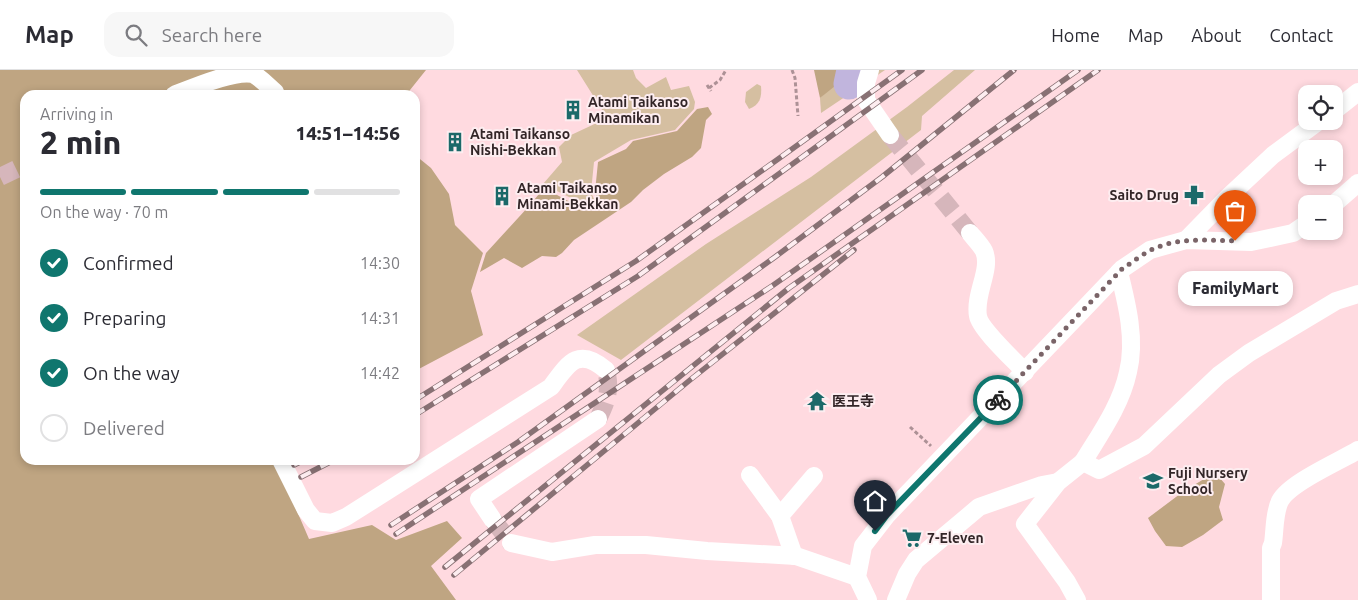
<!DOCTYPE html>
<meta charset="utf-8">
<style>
:root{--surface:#fff;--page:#f7f7f7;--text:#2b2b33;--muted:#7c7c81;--line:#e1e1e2;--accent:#0f766e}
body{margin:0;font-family:Ubuntu,"Noto Sans JP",sans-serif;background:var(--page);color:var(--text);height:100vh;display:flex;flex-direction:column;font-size:19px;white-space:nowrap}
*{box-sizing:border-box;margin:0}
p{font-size:16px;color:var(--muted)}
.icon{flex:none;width:28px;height:28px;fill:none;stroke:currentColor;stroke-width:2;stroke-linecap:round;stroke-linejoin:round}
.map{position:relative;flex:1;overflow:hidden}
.details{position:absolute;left:20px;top:20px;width:400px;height:375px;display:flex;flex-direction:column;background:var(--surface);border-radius:15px;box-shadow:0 2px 8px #0003}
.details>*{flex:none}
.tools{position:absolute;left:1298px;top:15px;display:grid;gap:10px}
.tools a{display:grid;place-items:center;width:45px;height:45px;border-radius:10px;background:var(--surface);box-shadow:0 2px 8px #0003;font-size:25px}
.pin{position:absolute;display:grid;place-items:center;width:42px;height:42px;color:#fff;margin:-51px -21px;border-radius:50% 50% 50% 0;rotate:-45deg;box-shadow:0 0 5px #0007}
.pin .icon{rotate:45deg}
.courier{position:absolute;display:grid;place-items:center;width:50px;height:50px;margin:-25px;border:4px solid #0f766e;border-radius:50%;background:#fff;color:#222;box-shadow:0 1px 6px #0007}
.bubble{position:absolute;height:35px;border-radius:15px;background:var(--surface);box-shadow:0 2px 8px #0003;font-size:16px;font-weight:800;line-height:35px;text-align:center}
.headline em{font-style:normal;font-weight:800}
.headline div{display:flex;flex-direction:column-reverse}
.headline{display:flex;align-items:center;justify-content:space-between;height:85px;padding:0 20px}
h1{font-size:32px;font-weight:800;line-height:38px}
.bar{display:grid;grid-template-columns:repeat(4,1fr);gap:8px 5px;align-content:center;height:60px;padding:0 20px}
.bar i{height:6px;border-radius:4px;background:var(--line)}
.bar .on{background:var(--accent)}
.bar p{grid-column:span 4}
ol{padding:0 20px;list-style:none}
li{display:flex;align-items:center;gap:15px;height:55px}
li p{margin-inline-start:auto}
li .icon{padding:5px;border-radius:50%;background:var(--accent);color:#fff;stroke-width:4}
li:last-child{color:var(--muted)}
li i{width:28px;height:28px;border:2px solid var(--line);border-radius:50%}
header{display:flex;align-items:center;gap:30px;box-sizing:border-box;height:70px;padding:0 25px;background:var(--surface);border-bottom:1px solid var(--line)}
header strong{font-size:24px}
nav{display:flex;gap:28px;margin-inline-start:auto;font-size:18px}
.search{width:350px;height:45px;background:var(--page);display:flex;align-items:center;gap:12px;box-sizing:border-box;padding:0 18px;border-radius:15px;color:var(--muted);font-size:19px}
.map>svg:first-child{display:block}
.green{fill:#d5bfa1}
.forest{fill:#bfa582}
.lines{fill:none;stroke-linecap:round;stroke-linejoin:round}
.river{stroke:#c1b5dd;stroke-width:31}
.minor-tunnel{stroke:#d6b6bb;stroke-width:18;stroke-dasharray:18 9;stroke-linecap:butt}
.path{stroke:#ad9196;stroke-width:3;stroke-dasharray:4 2.5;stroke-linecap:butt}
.minor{stroke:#fff;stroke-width:18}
.rail-casing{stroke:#887174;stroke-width:5.5}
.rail{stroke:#fdedf0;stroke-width:4;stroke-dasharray:11;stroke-linecap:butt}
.done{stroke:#7a6468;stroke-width:5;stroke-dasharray:0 9}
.route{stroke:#0f766e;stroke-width:6}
.labels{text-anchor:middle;stroke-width:4;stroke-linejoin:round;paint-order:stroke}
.poi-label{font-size:14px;font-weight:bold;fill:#322527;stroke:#fdedf0;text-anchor:start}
</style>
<header>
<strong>Map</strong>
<div class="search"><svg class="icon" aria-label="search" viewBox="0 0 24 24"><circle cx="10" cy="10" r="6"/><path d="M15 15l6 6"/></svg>Search here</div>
<nav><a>Home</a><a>Map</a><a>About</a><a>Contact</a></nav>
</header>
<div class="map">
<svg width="1358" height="530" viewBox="0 0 1358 530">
<rect width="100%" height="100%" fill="#ffdae0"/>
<g class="green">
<polygon points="577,0 633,0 636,8 646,18 666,7 671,20 689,16 695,32 694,39 675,60 631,70 594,92 591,122 596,134 587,136 543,114 562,92 559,77 571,65 601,51 604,43"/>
<polygon points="848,0 885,0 821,43 820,28"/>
<polygon points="954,0 975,0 922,46 921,60 621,290 577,265 706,174 811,107 907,37"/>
<path d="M 757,14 L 761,16 C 762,27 760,35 749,39 L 745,32 L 746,22 Z"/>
</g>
<g class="forest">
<polygon points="0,0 426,0 406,25 25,25 25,390 275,390 309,469 372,455 396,470 447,451 462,468 431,496 456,530 0,530"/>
<polygon points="814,0 855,0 820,28"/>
<polygon points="708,37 712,44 706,50 701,78 692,87 664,104 643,120 631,132 574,170 562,183 556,187 542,186 522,198 504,188 480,202 486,183 529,136 544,118 585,140 600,137 595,122 598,92 626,79 633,71 677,61 697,39"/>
<polygon points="415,85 431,98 449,124 455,155 483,183 471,221 483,265 415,301"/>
<polygon points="1209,406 1219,407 1225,414 1219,437 1223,450 1203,465 1182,477 1166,476 1155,461 1148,448 1184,421"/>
</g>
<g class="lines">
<polyline class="river" points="849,14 852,0"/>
<g class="minor-tunnel">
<polyline points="890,65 970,163"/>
<polyline points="0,107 25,95"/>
<path d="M 598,349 C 607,331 611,319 606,300"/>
<polyline points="493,450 511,473"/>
</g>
<g class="path">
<polyline points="792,0 795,8 798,46"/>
<polyline points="707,15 711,21"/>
<polyline points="709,18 720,10 726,0"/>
<polyline points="910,357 931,376"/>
</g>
<g class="minor">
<polyline points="870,0 866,13 866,30 890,65"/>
<path d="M 174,25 C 194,17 234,0 253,4 C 261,8 268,16 275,22 L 276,25"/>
<polyline points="1334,41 1358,22"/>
<polyline points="1334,134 1358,113"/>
<path d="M 970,163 C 974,168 981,175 984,181 C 992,199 974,224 978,246 C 980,259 1015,291 1025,302"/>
<polyline points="1186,170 1228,127 1273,85 1319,51"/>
<path d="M 281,390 L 306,440 L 315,451 L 332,453 L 346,447 L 551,317 C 568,294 578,276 606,300"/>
<path d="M 1083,392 C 1100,364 1121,335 1128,302 C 1136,270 1127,234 1119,202"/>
<polyline points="750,405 780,446"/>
<polyline points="493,450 479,429 598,349"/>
<polyline points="511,473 552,482 595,475 646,475 707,481 796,486 857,507"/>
<polyline points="794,486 780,446 814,406"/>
<polyline points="868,530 857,507 863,476 887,445 1122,199 1150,180 1186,170 1251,172 1293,163 1306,154"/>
<polyline points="896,530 907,504 916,490 979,437 1042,415 1058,412"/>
<polyline points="1077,530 1067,512 1025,454 1058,412 1083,392 1099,400 1144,376 1219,305 1249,283 1336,231 1358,224"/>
<path d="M 1271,530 L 1271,478 L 1273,473 C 1275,460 1274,443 1280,431 C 1289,413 1340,391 1358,380"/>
</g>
<defs>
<g id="rail">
<polyline points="415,330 636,191 902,0"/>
<polyline points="415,345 638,206 922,0"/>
<polyline points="294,395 304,390"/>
<polyline points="301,407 334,390"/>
<polyline points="391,455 518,372 775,187 882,107 1014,0"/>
<polyline points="396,464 772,216 1078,0"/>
<polyline points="445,497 789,218 1098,0"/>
<polyline points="454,505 690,310 854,180"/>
</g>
</defs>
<use href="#rail" class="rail-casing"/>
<use href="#rail" class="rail"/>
</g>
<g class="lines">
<path class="done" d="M 998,330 L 1122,199 C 1131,193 1140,186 1149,181 C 1176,167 1206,170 1235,171"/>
<polyline class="route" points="875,461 887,445 998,330"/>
</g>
<defs>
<symbol id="building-bare" viewBox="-9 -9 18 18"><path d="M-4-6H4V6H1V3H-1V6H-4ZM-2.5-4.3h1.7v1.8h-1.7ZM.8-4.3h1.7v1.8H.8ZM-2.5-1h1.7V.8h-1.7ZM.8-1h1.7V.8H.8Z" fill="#1b6969" stroke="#fdedf0" stroke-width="2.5" paint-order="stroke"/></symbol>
<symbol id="pharmacy-bare" viewBox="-9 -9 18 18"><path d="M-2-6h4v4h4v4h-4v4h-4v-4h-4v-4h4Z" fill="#1b6969" stroke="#fdedf0" stroke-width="2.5" paint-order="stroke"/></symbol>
<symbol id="temple-bare" viewBox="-9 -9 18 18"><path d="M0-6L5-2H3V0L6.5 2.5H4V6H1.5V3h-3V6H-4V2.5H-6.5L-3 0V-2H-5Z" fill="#1b6969" stroke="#fdedf0" stroke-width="2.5" paint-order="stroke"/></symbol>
<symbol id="school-bare" viewBox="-9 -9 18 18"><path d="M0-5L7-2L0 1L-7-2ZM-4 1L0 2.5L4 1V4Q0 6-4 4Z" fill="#1b6969" stroke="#fdedf0" stroke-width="2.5" paint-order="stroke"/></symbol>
<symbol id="supermarket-bare" viewBox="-9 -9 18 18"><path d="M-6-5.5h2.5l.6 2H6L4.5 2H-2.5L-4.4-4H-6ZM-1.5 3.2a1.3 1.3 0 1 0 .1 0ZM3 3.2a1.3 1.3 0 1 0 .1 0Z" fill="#1b6969" stroke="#fdedf0" stroke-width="2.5" paint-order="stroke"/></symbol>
</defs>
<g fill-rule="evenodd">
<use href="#building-bare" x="559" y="26" width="28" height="28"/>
<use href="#building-bare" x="441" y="58" width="28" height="28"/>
<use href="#pharmacy-bare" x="1180" y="111" width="28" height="28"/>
<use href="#building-bare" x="488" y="112" width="28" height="28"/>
<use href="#temple-bare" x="803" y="317" width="28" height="28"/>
<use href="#school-bare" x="1139" y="397" width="28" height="28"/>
<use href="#supermarket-bare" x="898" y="454" width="28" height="28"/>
</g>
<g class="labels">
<g class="poi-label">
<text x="588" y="37">Atami Taikanso<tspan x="588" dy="16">Minamikan</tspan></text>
<text x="470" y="69">Atami Taikanso<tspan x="470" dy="16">Nishi-Bekkan</tspan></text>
<text x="517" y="123">Atami Taikanso<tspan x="517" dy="16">Minami-Bekkan</tspan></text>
<text x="1179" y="130" text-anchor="end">Saito Drug</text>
<text x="832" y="336">医王寺</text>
<text x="1168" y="408">Fuji Nursery<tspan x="1168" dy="16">School</tspan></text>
<text x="927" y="473">7-Eleven</text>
</g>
</g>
</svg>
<div class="tools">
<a><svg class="icon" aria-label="locate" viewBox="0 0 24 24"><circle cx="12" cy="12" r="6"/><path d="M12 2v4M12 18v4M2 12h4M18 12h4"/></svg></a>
<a>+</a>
<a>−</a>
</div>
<div class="pin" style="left:1235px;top:171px;background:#ea580c"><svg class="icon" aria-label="bag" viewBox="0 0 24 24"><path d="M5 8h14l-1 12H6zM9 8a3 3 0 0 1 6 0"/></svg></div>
<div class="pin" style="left:875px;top:461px;background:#1f2937"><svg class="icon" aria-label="home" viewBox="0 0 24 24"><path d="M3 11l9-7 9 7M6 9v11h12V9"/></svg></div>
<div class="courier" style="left:998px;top:330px"><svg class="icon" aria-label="bike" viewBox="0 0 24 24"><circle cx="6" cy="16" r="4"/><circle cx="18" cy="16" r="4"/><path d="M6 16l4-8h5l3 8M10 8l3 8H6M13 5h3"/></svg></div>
<div class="bubble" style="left:1178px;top:201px;width:115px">FamilyMart</div>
<section class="details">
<div class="headline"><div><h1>2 min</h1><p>Arriving in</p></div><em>14:51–14:56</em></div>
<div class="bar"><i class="on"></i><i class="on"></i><i class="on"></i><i></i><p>On the way · 70 m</p></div>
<ol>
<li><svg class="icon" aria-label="check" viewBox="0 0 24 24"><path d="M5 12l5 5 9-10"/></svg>Confirmed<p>14:30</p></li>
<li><svg class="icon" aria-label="check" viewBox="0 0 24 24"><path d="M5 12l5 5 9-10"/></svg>Preparing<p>14:31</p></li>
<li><svg class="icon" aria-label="check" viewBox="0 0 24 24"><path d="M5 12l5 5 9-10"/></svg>On the way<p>14:42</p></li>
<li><i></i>Delivered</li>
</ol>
</section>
</div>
